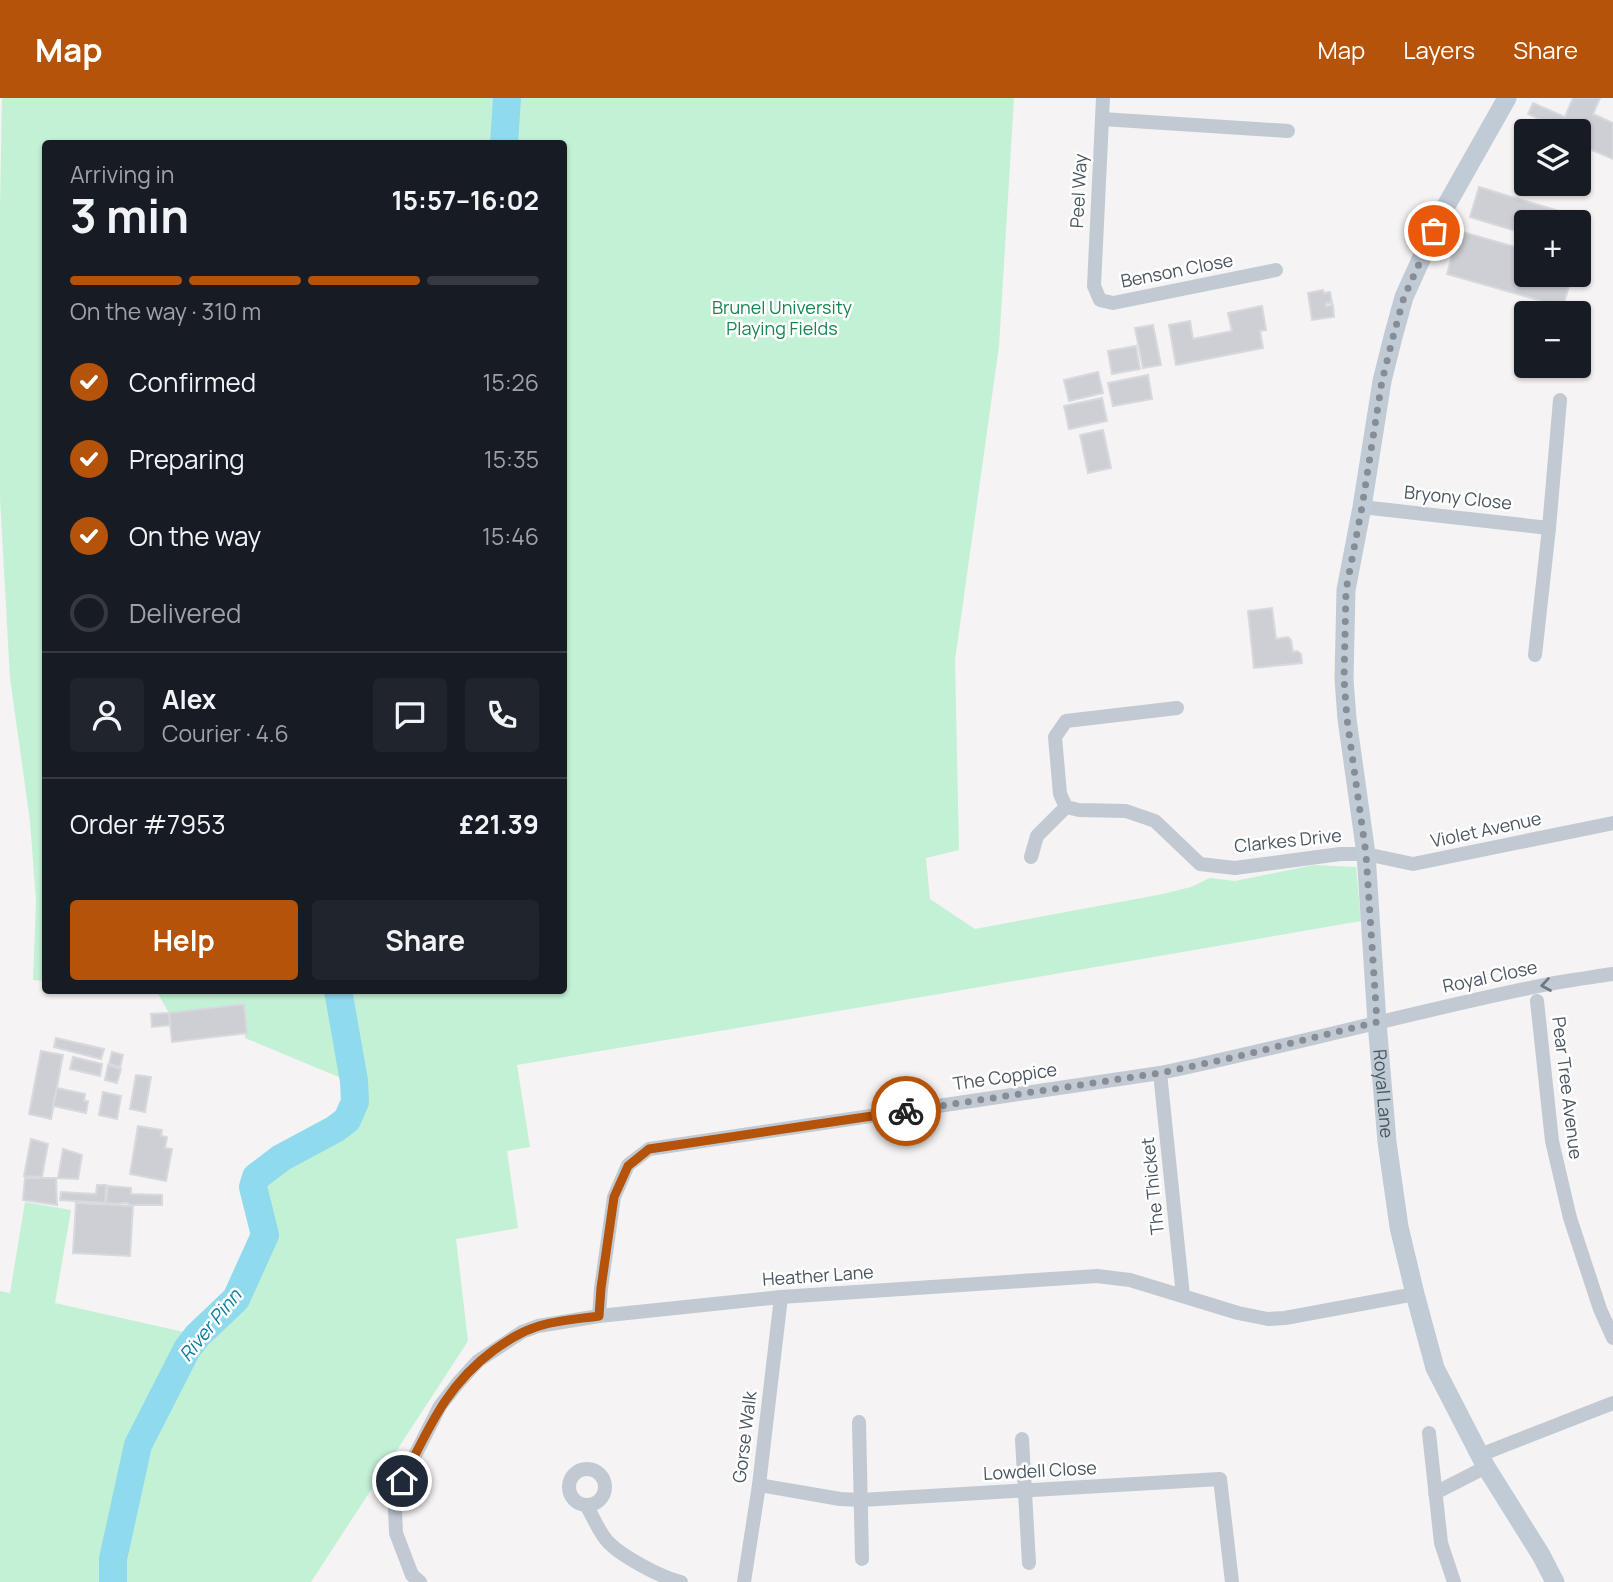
<!DOCTYPE html>
<meta charset="utf-8">
<style>
:root{--surface:#171b24;--page:#20242c;--text:#f1f3f6;--muted:#9ea1a6;--line:#363941;--accent:#b45309}
body{margin:0;font-family:Manrope,sans-serif;background:var(--page);color:var(--text);height:100vh;display:flex;flex-direction:column;font-size:26px;white-space:nowrap}
*{box-sizing:border-box;margin:0}
p{font-size:23px;color:var(--muted)}
.icon{flex:none;width:38px;height:38px;fill:none;stroke:currentColor;stroke-width:2;stroke-linecap:round;stroke-linejoin:round}
.map{position:relative;flex:1;overflow:hidden}
.side{position:absolute;left:42px;top:42px;width:525px;height:854px;display:flex;flex-direction:column;background:var(--surface);border-radius:7px;box-shadow:0 2px 5px #0004}
.side>*{flex:none}
.fabs{position:absolute;left:1514px;top:21px;display:grid;gap:14px}
.fabs a{display:grid;place-items:center;width:77px;height:77px;border-radius:7px;background:var(--surface);box-shadow:0 2px 5px #0004;font-size:35px}
.pin{position:absolute;display:grid;place-items:center;width:60px;height:60px;color:#fff;margin:-30px;border:4px solid #fff;border-radius:50%;box-shadow:0 2px 7px #0007}
.courier{position:absolute;display:grid;place-items:center;width:70px;height:70px;margin:-35px;border:5px solid #b45309;border-radius:50%;background:#fff;color:#222;box-shadow:0 2px 9px #0007}
.summary em{font-style:normal;font-weight:700}
.summary div{display:flex;flex-direction:column-reverse}
.summary{display:flex;align-items:center;justify-content:space-between;height:119px;padding:0 28px}
h1{font-size:46px;font-weight:700;line-height:52px}
.bar{display:grid;grid-template-columns:repeat(4,1fr);gap:10px 7px;align-content:center;height:84px;padding:0 28px}
.bar i{height:9px;border-radius:5px;background:var(--line)}
.bar .active{background:var(--accent)}
.bar p{grid-column:span 4}
.line{display:flex;align-items:center;gap:18px;padding:0 28px;border-top:2px solid var(--line)}
.line div{flex:1}
.round{display:grid;place-items:center;flex:none;width:74px;height:74px;border-radius:7px;background:var(--page)}
ol{padding:0 28px;list-style:none}
li{display:flex;align-items:center;gap:21px;height:77px}
li p{margin-inline-start:auto}
li .icon{padding:7px;border-radius:50%;background:var(--accent);color:#fff;stroke-width:4}
li:last-child{color:var(--muted)}
li i{width:38px;height:38px;border:4px solid var(--line);border-radius:50%}
.cta{display:flex;gap:14px;margin-top:auto;padding:14px 28px}
.cta a{flex:1;height:80px;border-radius:7px;background:var(--accent);color:#fff;font-size:28px;font-weight:700;line-height:80px;text-align:center}
.cta a+a{background:var(--page);color:var(--text)}
header{display:flex;align-items:center;gap:42px;box-sizing:border-box;height:98px;padding:0 35px;background:var(--accent);color:#fff}
header strong{font-size:33px}
nav{display:flex;gap:38px;margin-inline-start:auto;font-size:24px}
.map>svg:first-child{display:block}
.green{fill:#c3f1d5}
.lines{fill:none;stroke-linecap:round;stroke-linejoin:round}
.river{stroke:#90daee;stroke-width:28}
.building{fill:#cdcfd5;stroke:#d7d9de;stroke-width:2}
.street{stroke:#c1cad2;stroke-width:14}
.secondary{stroke:#c1cbd6;stroke-width:19}
.oneway{stroke:#6e7983}
.done{stroke:#868d94;stroke-width:7;stroke-dasharray:0 12.6}
.route{stroke:#b45309;stroke-width:9}
.labels{text-anchor:middle;stroke-width:5;stroke-linejoin:round;paint-order:stroke}
.street-label{font-size:18px;fill:#4a5661;stroke:#fff}
.park-label{font-size:18px;fill:#17864f;stroke:#fff}
.water-label{font-size:19px;font-style:italic;fill:#0c7c9b;stroke:#fff}
</style>
<header>
<strong>Map</strong>
<nav><a>Map</a><a>Layers</a><a>Share</a></nav>
</header>
<div class="map">
<svg width="1613" height="1484" viewBox="0 0 1613 1484">
<rect width="100%" height="100%" fill="#f5f3f3"/>
<polygon class="green" points="2,0 1014,0 999,248 955,562 959,752 926,760 930,801 975,831 1163,796 1191,789 1210,780 1235,783 1314,767 1356,769 1361,823 939,896 517,967 530,1049 507,1053 518,1130 456,1141 468,1243 311,1484 0,1484 0,1193 10,1195 25,1104 71,1112 55,1205 197,1237 232,1197 260,1137 248,1094 252,1075 343,1018 349,1001 346,982 245,940 245,935 247,935 244,907 169,915 157,894 143,893 564,892 564,46 46,46 45,883 33,882 36,803 30,723 10,580 0,400 0,111"/>
<g class="lines">
<g class="river">
<polyline points="504,46 507,0"/>
<polyline points="113,1484 113,1461 138,1347 187,1251 197,1238 236,1201 265,1137 253,1089 256,1079 281,1060 335,1031 347,1022 355,1004 354,983 338,892"/>
</g>
</g>
<g class="building">
<polygon points="1573,0 1600,0 1593,16 1613,25 1613,61 1578,46 1578,33 1557,33 1559,30 1528,16 1533,5 1565,19"/>
<polygon points="1479,89 1575,118 1573,124 1526,124 1526,136 1470,119"/>
<polygon points="1459,133 1526,152 1526,177 1572,177 1563,209 1447,176"/>
<polygon points="1323,192 1324,195 1330,194 1332,205 1326,205 1326,208 1333,207 1334,219 1312,222 1308,195"/>
<polygon points="1262,208 1266,232 1260,233 1263,250 1176,267 1169,227 1190,223 1193,241 1232,233 1228,215"/>
<polygon points="1153,227 1161,267 1143,270 1135,230"/>
<polygon points="1136,248 1140,271 1112,276 1108,253"/>
<polygon points="1098,274 1103,295 1069,303 1064,282"/>
<polygon points="1148,277 1152,301 1113,308 1108,285"/>
<polygon points="1102,300 1107,323 1069,331 1064,308"/>
<polygon points="1103,332 1111,370 1088,375 1080,337"/>
<polygon points="1272,510 1276,541 1288,539 1291,542 1293,554 1297,553 1301,556 1302,565 1254,570 1248,513"/>
<polygon points="244,906 247,935 172,944 169,915"/>
<polygon points="169,915 170,927 152,929 151,916"/>
<polygon points="56,940 104,951 101,961 54,949"/>
<polygon points="41,953 63,957 51,1021 29,1016"/>
<polygon points="112,954 123,957 120,969 109,966"/>
<polygon points="73,959 102,966 100,978 70,971"/>
<polygon points="108,967 121,971 117,985 105,982"/>
<polygon points="136,977 151,979 145,1014 130,1011"/>
<polygon points="57,990 85,996 84,1003 88,1003 86,1015 53,1008"/>
<polygon points="103,994 121,998 117,1021 99,1017"/>
<polygon points="138,1028 162,1032 161,1038 167,1039 165,1050 172,1051 166,1083 130,1076"/>
<polygon points="31,1041 48,1046 42,1079 24,1078"/>
<polygon points="63,1051 82,1057 78,1081 58,1080"/>
<polygon points="25,1080 56,1080 57,1107 23,1102"/>
<polygon points="97,1087 106,1087 105,1105 60,1102 61,1094 96,1096"/>
<polygon points="108,1088 131,1090 131,1096 162,1097 162,1107 130,1107 127,1105 120,1105 120,1106 106,1105"/>
<polygon points="76,1105 133,1108 130,1158 73,1155"/>
</g>
<g class="lines">
<g class="street">
<polyline points="1103,0 1094,188 1100,202 1113,205 1276,172"/>
<polyline points="1102,21 1288,33"/>
<polyline points="1362,409 1549,430"/>
<polyline points="1535,557 1549,430 1560,302"/>
<polyline points="1177,610 1066,623 1055,639 1060,696 1066,709 1079,712 1126,713 1155,723 1200,766 1235,770 1340,756 1366,756 1413,766 1613,725"/>
<polyline points="1031,759 1037,738 1066,709"/>
<polyline points="1537,903 1552,1043 1570,1120 1600,1211 1613,1240"/>
<polyline points="1160,975 1183,1198"/>
<path d="M 599,1218 L 601,1190 L 614,1099 L 628,1067 L 649,1051 L 1160,975 C 1285,949 1409,915 1534,889 C 1560,883 1587,880 1613,876"/>
<polyline points="859,1324 862,1461"/>
<polyline points="1429,1335 1441,1445 1454,1484"/>
<polyline points="1022,1341 1029,1465"/>
<polyline points="1480,1357 1613,1305"/>
<circle cx="587" cy="1389" r="18"/>
<polyline points="759,1387 840,1401 861,1402 1220,1381 1232,1484"/>
<polyline points="1435,1395 1486,1369"/>
<path d="M 586,1407 C 593,1418 599,1435 609,1445 C 623,1459 662,1480 681,1484"/>
<polyline points="420,1484 412,1477 396,1435 395,1412 402,1383 440,1308 458,1285 478,1263 522,1234 538,1228 599,1218 781,1199 1097,1178 1130,1182 1238,1215 1268,1221 1285,1220 1415,1196"/>
<polyline points="744,1484 759,1387 781,1199"/>
</g>
<path class="secondary" id="s1" d="M 1507,0 L 1442,115 L 1404,199 L 1393,239 L 1382,283 L 1362,409 L 1346,492 L 1344,581 L 1347,621 L 1366,756 L 1377,924 L 1387,1044 L 1399,1129 L 1415,1196 L 1435,1270 L 1486,1369 L 1541,1457 L 1555,1484"/>
</g>
<defs><path id="oneway-chevron" d="M-2-3.5L2.5 0L-2 3.5" fill="none" stroke-width="1.6" stroke-linecap="round" stroke-linejoin="round" transform="scale(1.75)"/></defs>
<use class="oneway" href="#oneway-chevron" transform="translate(1546 887) rotate(171)"/>
<g class="lines">
<polyline class="done" points="906,1013 1160,975 1231,960 1377,924 1366,756 1347,621 1344,581 1346,492 1362,409 1382,283 1393,239 1404,199 1434,133"/>
<path class="route" d="M 402,1383 C 428,1332 446,1287 494,1252 C 507,1243 520,1234 536,1229 C 556,1222 579,1221 599,1218 L 601,1190 L 614,1099 L 628,1068 L 649,1051 L 906,1013"/>
</g>
<g class="labels">
<g class="street-label">
<text transform="translate(1079 93) rotate(-87)" y="6">Peel Way</text>
<text transform="translate(1177 173) rotate(-11)" y="6">Benson Close</text>
<text transform="translate(1458 400) rotate(6)" y="6">Bryony Close</text>
<text transform="translate(1486 732) rotate(-12)" y="6">Violet Avenue</text>
<text transform="translate(1288 743) rotate(-6)" y="6">Clarkes Drive</text>
<text transform="translate(1490 879) rotate(-12)" y="6">Royal Close</text>
<text transform="translate(1005 979) rotate(-8)" y="6">The Coppice</text>
<text transform="translate(1567 990) rotate(83)" y="6">Pear Tree Avenue</text>
<text dy="6" stroke="none"><textPath href="#s1" startOffset="1029">Royal Lane</textPath></text>
<text transform="translate(1153 1088) rotate(-96)" y="6">The Thicket</text>
<text transform="translate(818 1178) rotate(-4)" y="6">Heather Lane</text>
<text transform="translate(745 1339) rotate(-83)" y="6">Gorse Walk</text>
<text transform="translate(1040 1373) rotate(-3)" y="6">Lowdell Close</text>
</g>
<g class="park-label">
<text x="782" y="216">Brunel University<tspan x="782" dy="21">Playing Fields</tspan></text>
</g>
<g class="water-label">
<text transform="translate(210 1227) rotate(-51)" y="7">River Pinn</text>
</g>
</g>
</svg>
<div class="fabs">
<a><svg class="icon" aria-label="layers" viewBox="0 0 24 24"><path d="M12 4l9 5-9 5-9-5zM3 14l9 5 9-5"/></svg></a>
<a>+</a>
<a>−</a>
</div>
<div class="pin" style="left:1434px;top:133px;background:#ea580c"><svg class="icon" aria-label="bag" viewBox="0 0 24 24"><path d="M5 8h14l-1 12H6zM9 8a3 3 0 0 1 6 0"/></svg></div>
<div class="pin" style="left:402px;top:1383px;background:#1f2937"><svg class="icon" aria-label="home" viewBox="0 0 24 24"><path d="M3 11l9-7 9 7M6 9v11h12V9"/></svg></div>
<div class="courier" style="left:906px;top:1013px"><svg class="icon" aria-label="bike" viewBox="0 0 24 24"><circle cx="6" cy="16" r="4"/><circle cx="18" cy="16" r="4"/><path d="M6 16l4-8h5l3 8M10 8l3 8H6M13 5h3"/></svg></div>
<section class="side">
<div class="summary"><div><h1>3 min</h1><p>Arriving in</p></div><em>15:57–16:02</em></div>
<div class="bar"><i class="active"></i><i class="active"></i><i class="active"></i><i></i><p>On the way · 310 m</p></div>
<ol>
<li><svg class="icon" aria-label="check" viewBox="0 0 24 24"><path d="M5 12l5 5 9-10"/></svg>Confirmed<p>15:26</p></li>
<li><svg class="icon" aria-label="check" viewBox="0 0 24 24"><path d="M5 12l5 5 9-10"/></svg>Preparing<p>15:35</p></li>
<li><svg class="icon" aria-label="check" viewBox="0 0 24 24"><path d="M5 12l5 5 9-10"/></svg>On the way<p>15:46</p></li>
<li><i></i>Delivered</li>
</ol>
<div class="line" style="height:126px"><a class="round"><svg class="icon" aria-label="person" viewBox="0 0 24 24"><circle cx="12" cy="8" r="4"/><path d="M4 21q1-7 8-7t8 7"/></svg></a><div><b>Alex</b><p>Courier · 4.6</p></div><a class="round"><svg class="icon" aria-label="chat" viewBox="0 0 24 24"><path d="M4 5h16v11H9l-5 4z"/></svg></a><a class="round"><svg class="icon" aria-label="phone" viewBox="0 0 24 24"><path d="M5 4h4l2 5-3 2q2 4 5 5l2-3 5 2v4C11 20 4 13 5 4z"/></svg></a></div>
<div class="line" style="height:91px"><div>Order #7953</div><b>£21.39</b></div>
<div class="cta"><a>Help</a><a>Share</a></div>
</section>
</div>
